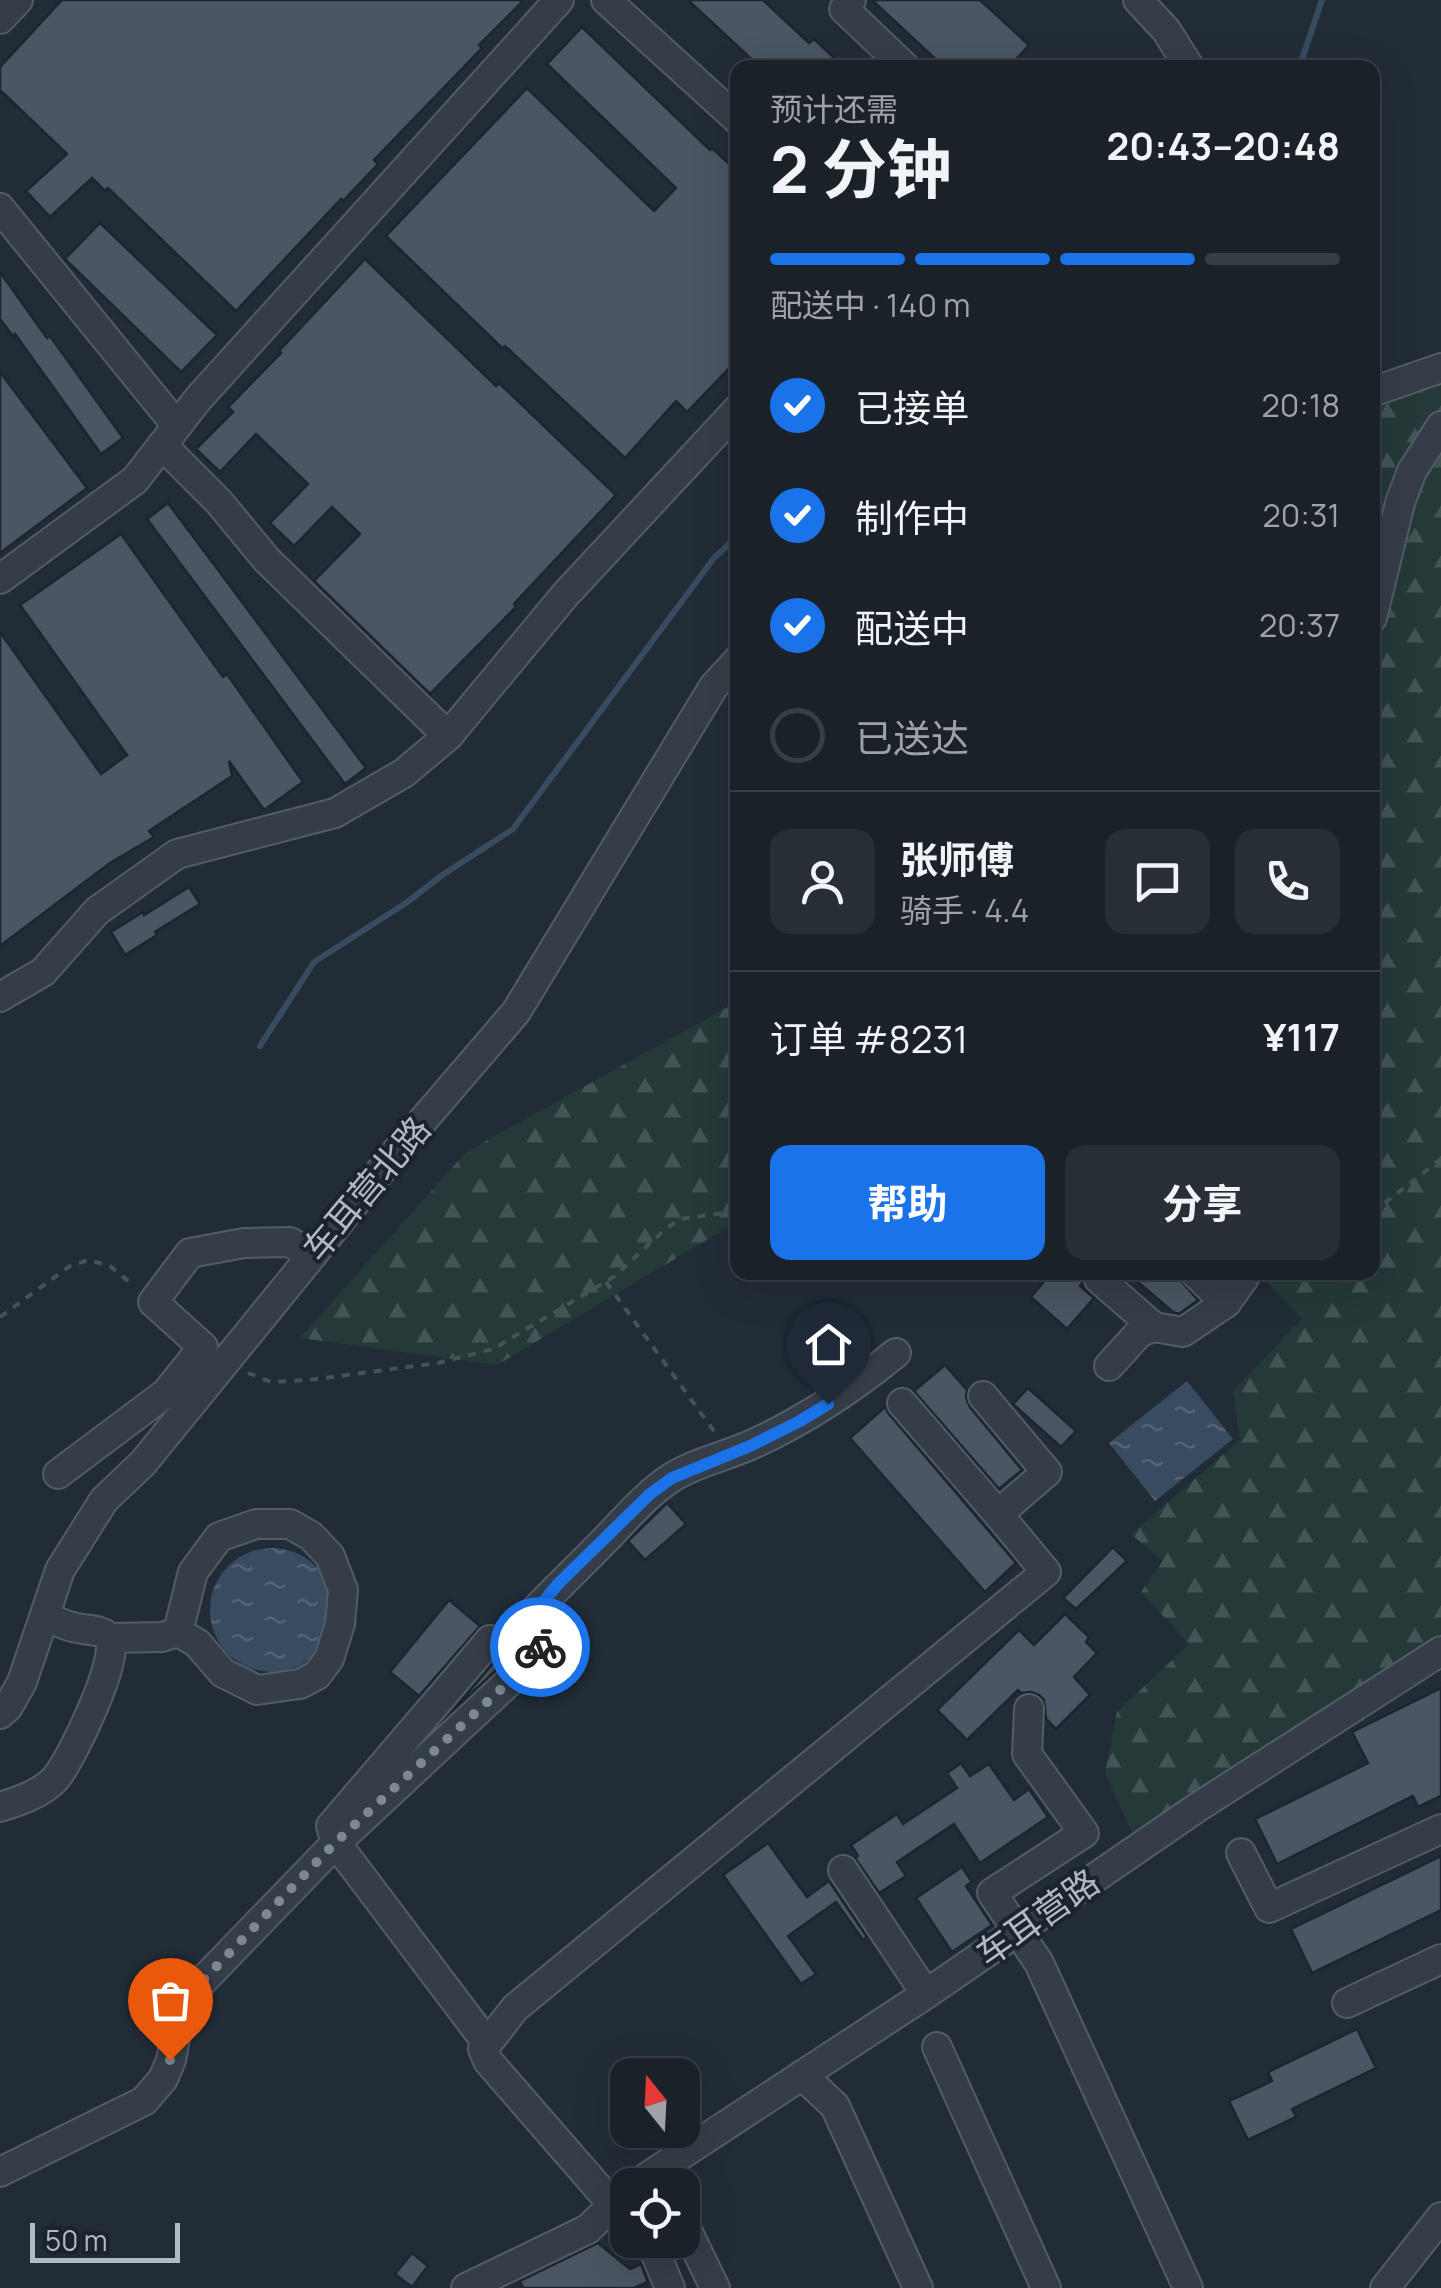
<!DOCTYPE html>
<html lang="zh">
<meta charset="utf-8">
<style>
:root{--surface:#1a2129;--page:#272e35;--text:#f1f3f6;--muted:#9fa3a8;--line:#383e46;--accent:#1a73e8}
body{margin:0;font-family:Manrope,"Noto Sans SC",sans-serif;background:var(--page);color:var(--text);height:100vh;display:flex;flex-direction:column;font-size:38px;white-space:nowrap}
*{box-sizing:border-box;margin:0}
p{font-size:32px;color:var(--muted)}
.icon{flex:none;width:55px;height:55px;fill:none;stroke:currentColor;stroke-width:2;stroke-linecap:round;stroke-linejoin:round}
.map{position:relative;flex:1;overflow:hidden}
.drawer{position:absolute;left:730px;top:60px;width:650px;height:1220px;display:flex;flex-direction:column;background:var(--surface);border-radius:20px;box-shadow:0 10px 40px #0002,0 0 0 2px var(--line)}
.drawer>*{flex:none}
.needle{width:65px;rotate:342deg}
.controls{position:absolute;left:610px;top:2058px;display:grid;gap:20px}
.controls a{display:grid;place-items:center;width:90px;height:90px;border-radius:20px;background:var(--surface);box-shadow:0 10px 40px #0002,0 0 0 2px var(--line);font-size:50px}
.scale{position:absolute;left:30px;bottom:25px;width:150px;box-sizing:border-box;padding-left:10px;border:5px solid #b0b9c4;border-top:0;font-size:28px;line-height:35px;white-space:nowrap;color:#b0b9c4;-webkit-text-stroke:8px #1b232c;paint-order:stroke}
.pin{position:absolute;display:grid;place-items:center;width:85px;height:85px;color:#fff;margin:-102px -42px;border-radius:50% 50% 50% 0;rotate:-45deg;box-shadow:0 0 10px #0007}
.pin .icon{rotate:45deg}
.courier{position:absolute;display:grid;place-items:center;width:100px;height:100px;margin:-50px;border:8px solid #1a73e8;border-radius:50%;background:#fff;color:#222;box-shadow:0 2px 12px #0007}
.overview em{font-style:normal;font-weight:700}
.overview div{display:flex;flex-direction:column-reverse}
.overview{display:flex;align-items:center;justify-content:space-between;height:170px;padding:0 40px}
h1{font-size:65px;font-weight:700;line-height:75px}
.bar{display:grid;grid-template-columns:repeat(4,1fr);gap:15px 10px;align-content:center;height:120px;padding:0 40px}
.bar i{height:12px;border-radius:8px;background:var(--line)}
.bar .on{background:var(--accent)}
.bar p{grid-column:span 4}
.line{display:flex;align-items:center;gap:25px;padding:0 40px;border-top:2px solid var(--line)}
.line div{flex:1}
.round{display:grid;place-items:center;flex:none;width:105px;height:105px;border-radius:20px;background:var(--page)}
ol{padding:0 40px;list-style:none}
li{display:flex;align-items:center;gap:30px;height:110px}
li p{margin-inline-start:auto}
li .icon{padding:10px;border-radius:50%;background:var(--accent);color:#fff;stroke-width:4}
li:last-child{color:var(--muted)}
li i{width:55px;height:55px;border:5px solid var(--line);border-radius:50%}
.cta{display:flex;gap:20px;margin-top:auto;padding:20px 40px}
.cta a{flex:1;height:115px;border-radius:20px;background:var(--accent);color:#fff;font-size:40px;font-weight:700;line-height:115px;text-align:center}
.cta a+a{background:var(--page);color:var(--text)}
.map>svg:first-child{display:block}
.forest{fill:url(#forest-firs)}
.water{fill:url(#water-ripples)}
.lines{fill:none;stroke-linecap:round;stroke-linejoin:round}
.stream{stroke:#384b60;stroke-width:6}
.building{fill:#4a5663;stroke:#1d252e;stroke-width:2.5}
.minor-casing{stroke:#535c65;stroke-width:32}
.path{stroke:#425456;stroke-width:4;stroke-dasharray:8 8;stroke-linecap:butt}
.minor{stroke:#353e48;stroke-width:28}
.done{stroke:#7e8893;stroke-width:10;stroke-dasharray:0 18}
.route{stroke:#1a73e8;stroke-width:12}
.labels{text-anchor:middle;stroke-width:8;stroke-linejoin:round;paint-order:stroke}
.street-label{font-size:35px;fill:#b0b9c4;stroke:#1b232c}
</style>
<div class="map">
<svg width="1441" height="2288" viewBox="0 0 1441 2288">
<defs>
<pattern id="forest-firs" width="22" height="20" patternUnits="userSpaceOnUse" patternTransform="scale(2.5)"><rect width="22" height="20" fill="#253939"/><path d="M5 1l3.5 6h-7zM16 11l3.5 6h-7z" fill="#425454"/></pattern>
<pattern id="water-ripples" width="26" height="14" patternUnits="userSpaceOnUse" patternTransform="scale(2.5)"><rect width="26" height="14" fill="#384b60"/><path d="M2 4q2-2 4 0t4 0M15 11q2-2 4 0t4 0" fill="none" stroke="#526375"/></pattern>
</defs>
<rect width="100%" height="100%" fill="#222c37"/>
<g class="forest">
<polygon points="1441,382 1441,1637 1135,1838 1105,1773 1117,1712 1189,1644 1141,1592 1162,1561 1131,1534 1240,1440 1233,1391 1302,1319 1258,1273 1372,1272 1373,408"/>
<polygon points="737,1002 737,1222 497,1365 300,1338 466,1152"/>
</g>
<g class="water">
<polygon points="1187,1381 1233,1439 1155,1501 1109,1443"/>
<circle cx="272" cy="1610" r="62"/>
</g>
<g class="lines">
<g class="stream">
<polyline points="1299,68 1322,0"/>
<polyline points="260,1046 314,962 406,903 441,876 513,829 714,558 738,536"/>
</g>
</g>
<g class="building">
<polygon points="62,0 524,0 479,45 482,48 374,160 378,164 343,201 341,199 236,311 108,188 105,191 92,178 50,217 26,191 67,154 0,90 0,67"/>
<polygon points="688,0 763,0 809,43 814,39 845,68 761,68"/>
<polygon points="872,0 980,0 1029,45 1008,68 945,68"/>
<polygon points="582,27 710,150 712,148 738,172 738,359 687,412 676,401 625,458 505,346 502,348 386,236 527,88 654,211 676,188 547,64"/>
<polygon points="100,223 217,335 181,372 65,259"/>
<polygon points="365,259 496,386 499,383 616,495 514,604 516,607 430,694 314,581 360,534 332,507 294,546 270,523 308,484 256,434 220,472 196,449 233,412 228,407 281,353 279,351"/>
<polygon points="0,272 47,338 50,336 123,438 101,454 15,334 13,336 0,319"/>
<polygon points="0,372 87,488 0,553"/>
<polygon points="168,503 366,768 345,784 147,519"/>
<polygon points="121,534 223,677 227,674 303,782 264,810 229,761 232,776 149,831 154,837 110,863 0,946 0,632 101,774 127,755 20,605"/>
<polygon points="189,887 200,904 155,932 157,935 125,955 111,932 143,912 144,915"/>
<polygon points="1052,1272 1083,1272 1082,1283 1080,1286 1094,1298 1067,1329 1031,1297"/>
<polygon points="1126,1272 1173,1272 1198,1300 1179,1314 1173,1312"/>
<polygon points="945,1365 967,1390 966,1398 970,1407 1022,1470 999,1489 914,1391"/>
<polygon points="1028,1388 1076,1431 1061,1447 1013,1404"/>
<polygon points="885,1407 889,1414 1016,1563 985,1592 850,1438"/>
<polygon points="667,1503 686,1524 645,1560 628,1541"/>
<polygon points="1113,1547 1127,1561 1076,1609 1063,1598"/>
<polygon points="449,1600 480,1626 419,1696 390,1672"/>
<polygon points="1065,1614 1089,1637 1086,1642 1097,1653 1074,1677 1090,1695 1056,1729 1046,1719 1044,1700 1039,1695 1031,1692 1021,1693 1018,1690 967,1740 937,1710 1019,1630 1034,1645"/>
<polygon points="509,1626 514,1630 520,1645 513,1654 454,1710 503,1651 507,1642 505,1632"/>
<polygon points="1441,1688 1441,1796 1418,1807 1413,1796 1277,1864 1255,1819 1368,1763 1352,1732"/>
<polygon points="961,1763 970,1776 989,1764 1014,1800 1029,1789 1048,1817 980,1863 954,1824 897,1862 906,1876 879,1893 855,1858 858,1856 851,1845 897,1814 903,1824 957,1788 947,1773"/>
<polygon points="768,1843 807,1897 829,1881 867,1937 863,1940 836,1902 788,1936 816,1974 801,1984 723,1875"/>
<polygon points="1441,1856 1441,1910 1312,1973 1291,1929"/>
<polygon points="962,1867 972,1882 966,1886 992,1925 952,1952 916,1898"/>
<polygon points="1357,2029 1376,2068 1292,2109 1296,2117 1248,2140 1229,2101 1272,2081 1268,2072"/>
<polygon points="598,2243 630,2269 641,2264 648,2282 634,2288 523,2288 520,2281"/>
<polygon points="412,2253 428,2266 412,2287 395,2274"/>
</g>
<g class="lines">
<defs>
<g id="minor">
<polyline points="606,0 738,120"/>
<polyline points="851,0 844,9 906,68"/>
<polyline points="1138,0 1166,30 1190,68"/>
<polyline points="0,19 18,0"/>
<polyline points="0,208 177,426"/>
<polyline points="1372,392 1441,368"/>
<polyline points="162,445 219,502 267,560 448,736"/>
<polyline points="0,579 135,480 198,399 559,0"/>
<polyline points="1372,618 1400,503 1412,471 1441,426"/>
<polyline points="0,997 43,972 97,911 177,854 335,813 404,773 448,736 565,595 738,409"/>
<polyline points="1194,1272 1226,1303"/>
<polyline points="1099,1279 1154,1327"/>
<polyline points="1109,1366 1140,1332 1154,1327 1183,1332 1226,1303 1244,1278 1244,1272"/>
<polyline points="902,1403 998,1514"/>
<polyline points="58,1474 166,1393 203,1347 153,1302 190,1253 244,1243 290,1242 311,1255"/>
<polyline points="109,1638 162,1637 178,1632 193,1572 219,1537 256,1524 290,1524 311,1536 330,1556 343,1590 340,1624 329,1659 317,1675 300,1684 257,1690 223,1673 197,1643 178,1632"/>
<path d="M 490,1640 L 331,1826 L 336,1843 L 526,1666 L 541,1646 L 531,1628 L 529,1617 C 553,1591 579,1567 604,1541 C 625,1520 645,1495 671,1478 C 696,1462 728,1456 755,1443 C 807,1419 852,1389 896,1353"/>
<polyline points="1029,1709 1027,1754 1084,1833 992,1893 1039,1963 1188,2288"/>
<polyline points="0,1714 8,1707 22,1682 60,1570 104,1500 143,1463 401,1146 516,1012 714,686 738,660"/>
<path d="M 0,1807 C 19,1801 41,1794 55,1779 C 70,1763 122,1655 109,1638 C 102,1628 84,1631 73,1627 C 63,1625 54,1620 45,1616"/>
<polyline points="1241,1853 1269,1908 1441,1829"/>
<polyline points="843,1870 926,1994"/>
<polyline points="1347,2003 1441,1959"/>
<polyline points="937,2047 1046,2288"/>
<polyline points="802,2075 835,2106 918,2288"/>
<polyline points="0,2172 144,2101 163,2079 171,2060 178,2023 189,1995 336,1843 487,2043"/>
<polyline points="635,2185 926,1994 1198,1807 1441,1651"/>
<polyline points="628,2211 614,2206 488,2061 483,2049 515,2008 1046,1572 998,1514 1047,1472 983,1396"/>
<polyline points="682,2220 715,2288"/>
<polyline points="650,2240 670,2288"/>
<polyline points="466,2288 588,2229 626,2192"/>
<polyline points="1385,2288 1441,2217"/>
</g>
</defs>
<use href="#minor" class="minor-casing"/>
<g class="path">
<polyline points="1372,1213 1441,1159"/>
<polyline points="606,1282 716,1434"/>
<polyline points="0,1317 70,1266 88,1260 110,1266 134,1286"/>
<polyline points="248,1373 271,1382 309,1380 438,1363 493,1349 615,1276 662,1232 680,1219 738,1211"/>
</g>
<use href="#minor" class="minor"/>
</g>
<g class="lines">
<polyline class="done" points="170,2060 178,2022 189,1995 336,1842 526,1666 540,1647"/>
<polyline class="route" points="540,1647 530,1628 530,1618 558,1584 650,1494 672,1478 750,1446 800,1421 828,1404"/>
</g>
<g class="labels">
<g class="street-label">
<text transform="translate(367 1189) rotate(-50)" y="12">车耳营北路</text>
<text transform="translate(1038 1918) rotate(-35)" y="12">车耳营路</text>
</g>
</g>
</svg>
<div class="controls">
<a><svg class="needle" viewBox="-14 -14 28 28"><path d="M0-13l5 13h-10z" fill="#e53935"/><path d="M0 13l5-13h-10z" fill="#9fa3a8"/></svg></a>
<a><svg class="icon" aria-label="locate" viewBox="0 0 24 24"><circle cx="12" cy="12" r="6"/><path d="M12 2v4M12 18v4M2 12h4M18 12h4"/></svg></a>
</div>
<div class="scale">50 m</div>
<div class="pin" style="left:170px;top:2060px;background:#ea580c"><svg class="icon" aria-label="bag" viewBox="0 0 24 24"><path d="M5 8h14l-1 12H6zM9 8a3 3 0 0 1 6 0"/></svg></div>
<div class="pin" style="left:828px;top:1404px;background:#1f2937"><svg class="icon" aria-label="home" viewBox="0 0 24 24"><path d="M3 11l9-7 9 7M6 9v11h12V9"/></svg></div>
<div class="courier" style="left:540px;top:1647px"><svg class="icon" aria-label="bike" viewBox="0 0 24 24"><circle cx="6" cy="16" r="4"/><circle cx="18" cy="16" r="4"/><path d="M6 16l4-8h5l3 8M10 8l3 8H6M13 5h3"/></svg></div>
<section class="drawer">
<div class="overview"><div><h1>2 分钟</h1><p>预计还需</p></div><em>20:43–20:48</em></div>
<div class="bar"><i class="on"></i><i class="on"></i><i class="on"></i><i></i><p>配送中 · 140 m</p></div>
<ol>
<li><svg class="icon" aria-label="check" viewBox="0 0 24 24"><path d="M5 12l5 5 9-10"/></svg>已接单<p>20:18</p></li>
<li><svg class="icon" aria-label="check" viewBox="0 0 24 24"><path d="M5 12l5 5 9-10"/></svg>制作中<p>20:31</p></li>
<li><svg class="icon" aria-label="check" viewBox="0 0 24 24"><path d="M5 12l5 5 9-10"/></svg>配送中<p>20:37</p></li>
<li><i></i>已送达</li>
</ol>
<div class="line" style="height:180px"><a class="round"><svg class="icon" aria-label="person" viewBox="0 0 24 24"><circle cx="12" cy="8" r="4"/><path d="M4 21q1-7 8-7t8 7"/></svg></a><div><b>张师傅</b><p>骑手 · 4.4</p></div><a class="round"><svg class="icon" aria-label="chat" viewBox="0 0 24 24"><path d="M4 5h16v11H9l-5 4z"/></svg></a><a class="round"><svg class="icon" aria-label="phone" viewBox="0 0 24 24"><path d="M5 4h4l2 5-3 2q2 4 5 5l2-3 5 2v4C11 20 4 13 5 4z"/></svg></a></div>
<div class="line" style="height:130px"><div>订单 #8231</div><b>¥117</b></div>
<div class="cta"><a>帮助</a><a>分享</a></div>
</section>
</div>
